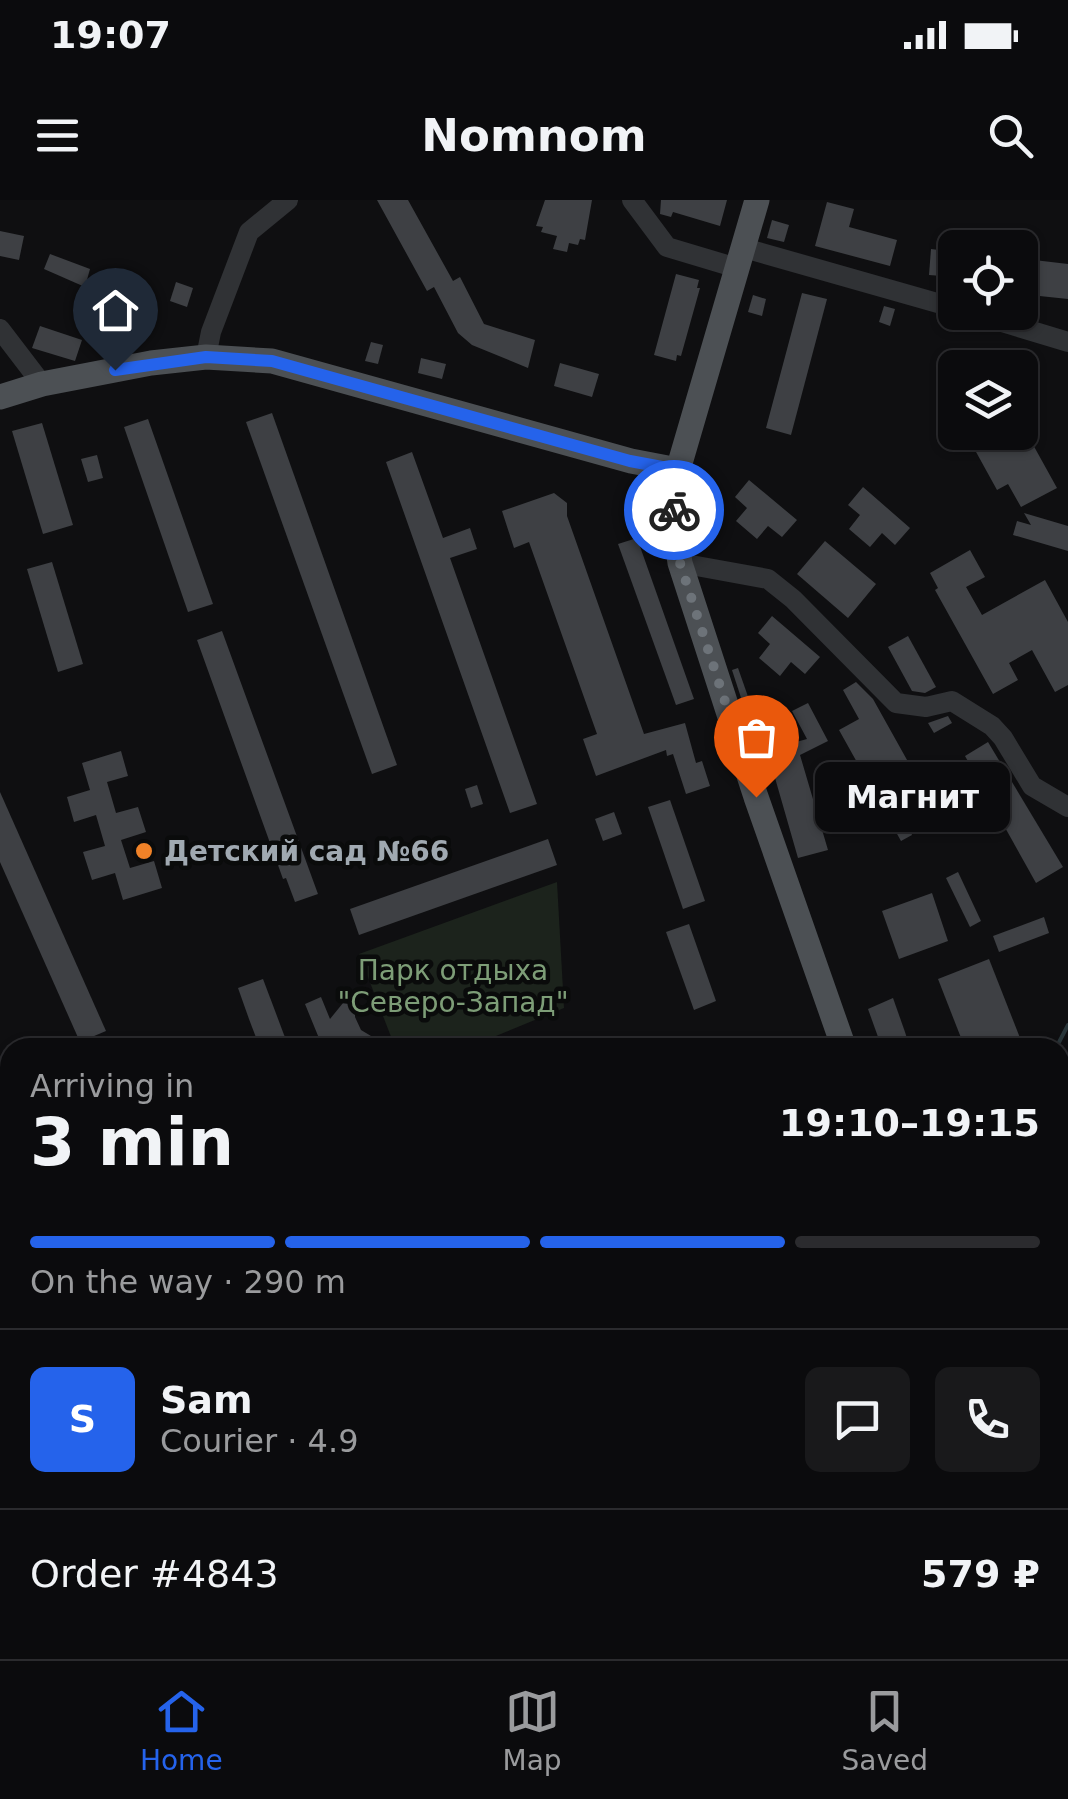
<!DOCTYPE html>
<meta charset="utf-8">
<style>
:root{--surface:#0b0b0d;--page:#19191b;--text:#f1f3f6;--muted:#9a9b9d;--line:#2b2b2e;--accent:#2563eb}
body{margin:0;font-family:"DejaVu Sans",sans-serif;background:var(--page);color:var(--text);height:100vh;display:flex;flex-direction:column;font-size:38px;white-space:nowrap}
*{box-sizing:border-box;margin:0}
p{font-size:32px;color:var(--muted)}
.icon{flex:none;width:55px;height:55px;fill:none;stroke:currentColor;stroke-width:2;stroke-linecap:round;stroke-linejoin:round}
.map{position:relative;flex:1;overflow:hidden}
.drawer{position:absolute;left:0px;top:838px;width:1070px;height:622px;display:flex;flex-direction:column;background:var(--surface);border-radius:30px 30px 0 0;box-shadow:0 2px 8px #0004,0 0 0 2px var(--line)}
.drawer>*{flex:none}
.controls{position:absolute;left:938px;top:30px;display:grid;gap:20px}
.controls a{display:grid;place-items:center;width:100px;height:100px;border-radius:15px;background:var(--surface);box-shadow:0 2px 8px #0004,0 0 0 2px var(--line);font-size:50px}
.pin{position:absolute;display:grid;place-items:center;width:85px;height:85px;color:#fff;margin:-102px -42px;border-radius:50% 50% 50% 0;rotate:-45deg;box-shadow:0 0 10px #0007}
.pin .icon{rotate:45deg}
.courier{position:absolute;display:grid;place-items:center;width:100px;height:100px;margin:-50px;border:8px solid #2563eb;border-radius:50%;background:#fff;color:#222;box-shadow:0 2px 12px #0007}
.bubble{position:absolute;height:70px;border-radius:15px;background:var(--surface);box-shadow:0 2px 8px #0004,0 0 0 2px var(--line);font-size:32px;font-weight:600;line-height:70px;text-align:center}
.headline em{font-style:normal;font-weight:600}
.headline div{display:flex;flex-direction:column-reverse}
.headline{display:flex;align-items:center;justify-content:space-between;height:170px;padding:0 30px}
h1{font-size:65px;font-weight:600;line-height:75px}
.bar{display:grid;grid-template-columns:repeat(4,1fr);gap:15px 10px;align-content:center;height:120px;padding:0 30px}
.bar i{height:12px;border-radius:8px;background:var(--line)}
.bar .active{background:var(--accent)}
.bar p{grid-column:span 4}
.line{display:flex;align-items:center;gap:25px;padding:0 30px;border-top:2px solid var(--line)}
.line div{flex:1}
.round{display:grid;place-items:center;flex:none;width:105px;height:105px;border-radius:15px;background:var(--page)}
.status{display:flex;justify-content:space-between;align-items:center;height:70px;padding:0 50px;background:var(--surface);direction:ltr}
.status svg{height:28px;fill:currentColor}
header{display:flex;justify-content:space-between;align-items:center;height:130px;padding:0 30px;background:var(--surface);font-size:45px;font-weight:600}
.menu{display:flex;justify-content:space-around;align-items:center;height:140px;border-top:2px solid var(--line);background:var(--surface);font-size:28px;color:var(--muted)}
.menu a{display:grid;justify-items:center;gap:5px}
.menu .active{color:var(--accent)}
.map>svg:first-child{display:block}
.green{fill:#1c231c}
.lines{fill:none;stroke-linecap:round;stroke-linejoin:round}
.stream{stroke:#293539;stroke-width:4}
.building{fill:#3e4044}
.minor{stroke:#303235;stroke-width:20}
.major{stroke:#4c5054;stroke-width:25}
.done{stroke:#6d7379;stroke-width:10;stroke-dasharray:0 18}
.route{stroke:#2563eb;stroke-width:12}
.poi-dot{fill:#f08228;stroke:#0a0b0b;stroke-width:4}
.labels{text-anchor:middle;stroke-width:9;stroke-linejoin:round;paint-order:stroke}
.poi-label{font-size:28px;font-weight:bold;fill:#a0a9b1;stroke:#0a0b0b;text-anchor:start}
.park-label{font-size:28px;fill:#7d9d77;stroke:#0a0b0b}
</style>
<div class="status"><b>19:07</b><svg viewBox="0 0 49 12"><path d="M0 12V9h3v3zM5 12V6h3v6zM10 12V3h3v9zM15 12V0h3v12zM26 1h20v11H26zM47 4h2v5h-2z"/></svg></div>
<header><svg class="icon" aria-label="menu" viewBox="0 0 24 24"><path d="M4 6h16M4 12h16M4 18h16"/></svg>Nomnom<svg class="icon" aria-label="search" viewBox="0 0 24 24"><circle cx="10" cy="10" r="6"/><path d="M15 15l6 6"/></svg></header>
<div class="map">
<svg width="1068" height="1459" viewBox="0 0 1068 1459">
<rect width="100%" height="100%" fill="#0f0f11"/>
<polygon class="green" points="557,682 564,808 469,847 395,847 359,754"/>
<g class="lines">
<g class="stream">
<polyline points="1056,848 1068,825"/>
<polyline points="848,1459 860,1450"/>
</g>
</g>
<g class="building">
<polygon points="377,0 408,0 453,81 460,77 484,124 535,140 528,168 472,145 458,133 434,87 427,91"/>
<polygon points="545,0 592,0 585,40 580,39 578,45 569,43 567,52 553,49 557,36 541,32 543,27 536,26"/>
<polygon points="661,0 727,0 720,26 673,12 671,17 660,14"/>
<polygon points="827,2 854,9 849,27 897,40 890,66 815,46"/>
<polygon points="772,20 789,25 784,42 767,38"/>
<polygon points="0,31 24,36 19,60 0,56"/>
<polygon points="931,49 955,52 955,77 929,75"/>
<polygon points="50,54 90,69 85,87 44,69"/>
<polygon points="1034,60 1068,64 1068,99 1030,95"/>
<polygon points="676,74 699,80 697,88 700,88 681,156 677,155 676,161 654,155"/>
<polygon points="176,82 193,88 187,107 170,101"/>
<polygon points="139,87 150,90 146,107 134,104"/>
<polygon points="802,93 827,99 791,235 766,228"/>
<polygon points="753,95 766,99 762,116 748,112"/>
<polygon points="884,106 895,109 890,126 879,122"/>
<polygon points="40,126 82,140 75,161 32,148"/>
<polygon points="371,142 383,145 378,164 365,161"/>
<polygon points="981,151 990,168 952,168"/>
<polygon points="421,158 446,164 442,179 418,173"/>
<polygon points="560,163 599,174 592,197 554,186"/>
<polygon points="272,213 397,565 372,574 246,222"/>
<polygon points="148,219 213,404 188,412 124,227"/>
<polygon points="42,223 73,325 43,334 12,231"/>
<polygon points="976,232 1026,232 1057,288 1021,307 1008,284 997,290 970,241 978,237"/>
<polygon points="412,252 443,338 470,328 477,349 450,358 537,604 510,613 386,262"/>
<polygon points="97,255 103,278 88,282 81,259"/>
<polygon points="749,280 797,320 782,337 768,326 757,339 736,321 747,308 735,297"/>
<polygon points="863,287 910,328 895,345 882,333 870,347 849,329 860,315 848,305"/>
<polygon points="554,293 567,303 567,316 644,534 685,523 696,563 702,561 710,586 686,594 673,554 667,556 666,550 596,576 583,539 597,534 529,342 514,348 502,311"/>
<polygon points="1024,313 1068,326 1068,351 1013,335 1017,321 1031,325"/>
<polygon points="637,338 694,499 676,505 618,344"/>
<polygon points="825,341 876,384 848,418 797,374"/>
<polygon points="970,350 985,377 966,387 982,415 1045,380 1068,422 1068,485 1055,492 1032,450 1009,463 1018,480 993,494 935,390 938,388 930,373"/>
<polygon points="52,362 83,464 58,472 27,369"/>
<polygon points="772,416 820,457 805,474 791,462 780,476 759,458 770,444 758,433"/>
<polygon points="222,431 318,694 295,702 286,678 283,679 197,440"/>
<polygon points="908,436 936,487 925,493 912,491 888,447"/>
<polygon points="738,468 752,508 745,510 732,470"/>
<polygon points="856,482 873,499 940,619 911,632 912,635 901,641 839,530 859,519 843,490"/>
<polygon points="808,503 828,541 800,555 828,650 798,658 767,550 807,539 792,511"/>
<polygon points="948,516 952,523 934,533 928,523"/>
<polygon points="988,542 1063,667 1036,683 965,556"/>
<polygon points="121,551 128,576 107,582 116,613 138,607 146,632 121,640 130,668 154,661 162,688 123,700 115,673 92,680 83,652 105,646 96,615 74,622 67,597 90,590 82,563"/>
<polygon points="477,585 483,604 471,608 465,589"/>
<polygon points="0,592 106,831 80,842 0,662"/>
<polygon points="670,600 705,701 683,709 648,607"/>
<polygon points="614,612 622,634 603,641 595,619"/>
<polygon points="548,639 557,665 359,735 350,709"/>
<polygon points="958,672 981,721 970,727 946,678"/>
<polygon points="932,693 948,741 899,759 882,711"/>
<polygon points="1044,717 1049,733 999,752 993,736"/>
<polygon points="689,724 716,801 694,810 666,732"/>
<polygon points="989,759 1024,848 965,848 938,779"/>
<polygon points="263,779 289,848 260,848 249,819 238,788"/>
<polygon points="321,797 330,819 343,803 355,805 355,817 361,830 371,836 365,848 323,848 305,804"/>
<polygon points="893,798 905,832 910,848 882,848 868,809"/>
</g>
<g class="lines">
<g class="minor">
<polyline points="632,0 667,47 737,68"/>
<polyline points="744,48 955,108"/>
<polyline points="969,112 1068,142"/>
<polyline points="0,129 42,184"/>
<polyline points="206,157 211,132 249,32 288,0"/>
<polyline points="680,363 768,379 793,399 896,503 926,507 952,501 992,526 1003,538 1032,586 1068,607"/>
<polyline points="1068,1069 1065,1086 1068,1100"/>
<polyline points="1019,1450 1019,1459"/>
</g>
<g class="major">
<polyline points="757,0 678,270 673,313 680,363 756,597 844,848"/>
<polyline points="0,197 42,184 151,163 206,157 272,161 631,261 678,270"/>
<polyline points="768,1459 775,1450"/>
</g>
</g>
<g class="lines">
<polyline class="done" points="674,310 680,363 756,597"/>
<polyline class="route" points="115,170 206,157 272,161 630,261 678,270 674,310"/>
</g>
<circle class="poi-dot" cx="144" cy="651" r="10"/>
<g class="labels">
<g class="poi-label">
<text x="164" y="661">Детский сад №66</text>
</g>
<g class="park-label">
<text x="453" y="780">Парк отдыха<tspan x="453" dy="32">"Северо-Запад"</tspan></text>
</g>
</g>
</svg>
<div class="controls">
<a><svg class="icon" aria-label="locate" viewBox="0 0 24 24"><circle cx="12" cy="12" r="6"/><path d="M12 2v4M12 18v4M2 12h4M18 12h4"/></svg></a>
<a><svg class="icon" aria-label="layers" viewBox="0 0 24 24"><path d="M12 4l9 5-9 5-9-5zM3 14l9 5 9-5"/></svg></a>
</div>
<div class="pin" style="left:756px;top:597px;background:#ea580c"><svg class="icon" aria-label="bag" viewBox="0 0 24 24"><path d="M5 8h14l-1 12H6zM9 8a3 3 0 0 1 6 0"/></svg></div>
<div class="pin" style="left:115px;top:170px;background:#1f2937"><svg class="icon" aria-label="home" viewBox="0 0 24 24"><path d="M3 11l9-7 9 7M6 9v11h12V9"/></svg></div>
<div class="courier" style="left:674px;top:310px"><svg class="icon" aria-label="bike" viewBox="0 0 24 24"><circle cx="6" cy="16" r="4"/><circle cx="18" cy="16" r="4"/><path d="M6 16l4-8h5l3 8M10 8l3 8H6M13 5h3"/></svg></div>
<div class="bubble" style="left:815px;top:562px;width:195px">Магнит</div>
<section class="drawer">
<div class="headline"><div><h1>3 min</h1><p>Arriving in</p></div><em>19:10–19:15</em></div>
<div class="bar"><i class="active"></i><i class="active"></i><i class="active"></i><i></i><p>On the way · 290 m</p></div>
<div class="line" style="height:180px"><b class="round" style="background:var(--accent);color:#fff">S</b><div><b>Sam</b><p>Courier · 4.9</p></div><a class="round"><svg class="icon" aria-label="chat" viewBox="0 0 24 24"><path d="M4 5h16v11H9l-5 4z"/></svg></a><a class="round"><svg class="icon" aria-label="phone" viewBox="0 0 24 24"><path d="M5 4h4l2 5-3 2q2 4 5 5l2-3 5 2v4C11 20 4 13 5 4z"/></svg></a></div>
<div class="line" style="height:130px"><div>Order #4843</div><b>579 ₽</b></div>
</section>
</div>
<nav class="menu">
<a class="active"><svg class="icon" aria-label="home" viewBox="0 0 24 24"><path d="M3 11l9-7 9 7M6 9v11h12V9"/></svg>Home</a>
<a><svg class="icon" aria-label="map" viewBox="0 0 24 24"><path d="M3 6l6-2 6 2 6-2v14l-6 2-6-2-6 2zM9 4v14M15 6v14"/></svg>Map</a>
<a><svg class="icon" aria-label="saved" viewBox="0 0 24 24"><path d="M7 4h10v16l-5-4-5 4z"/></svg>Saved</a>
</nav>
